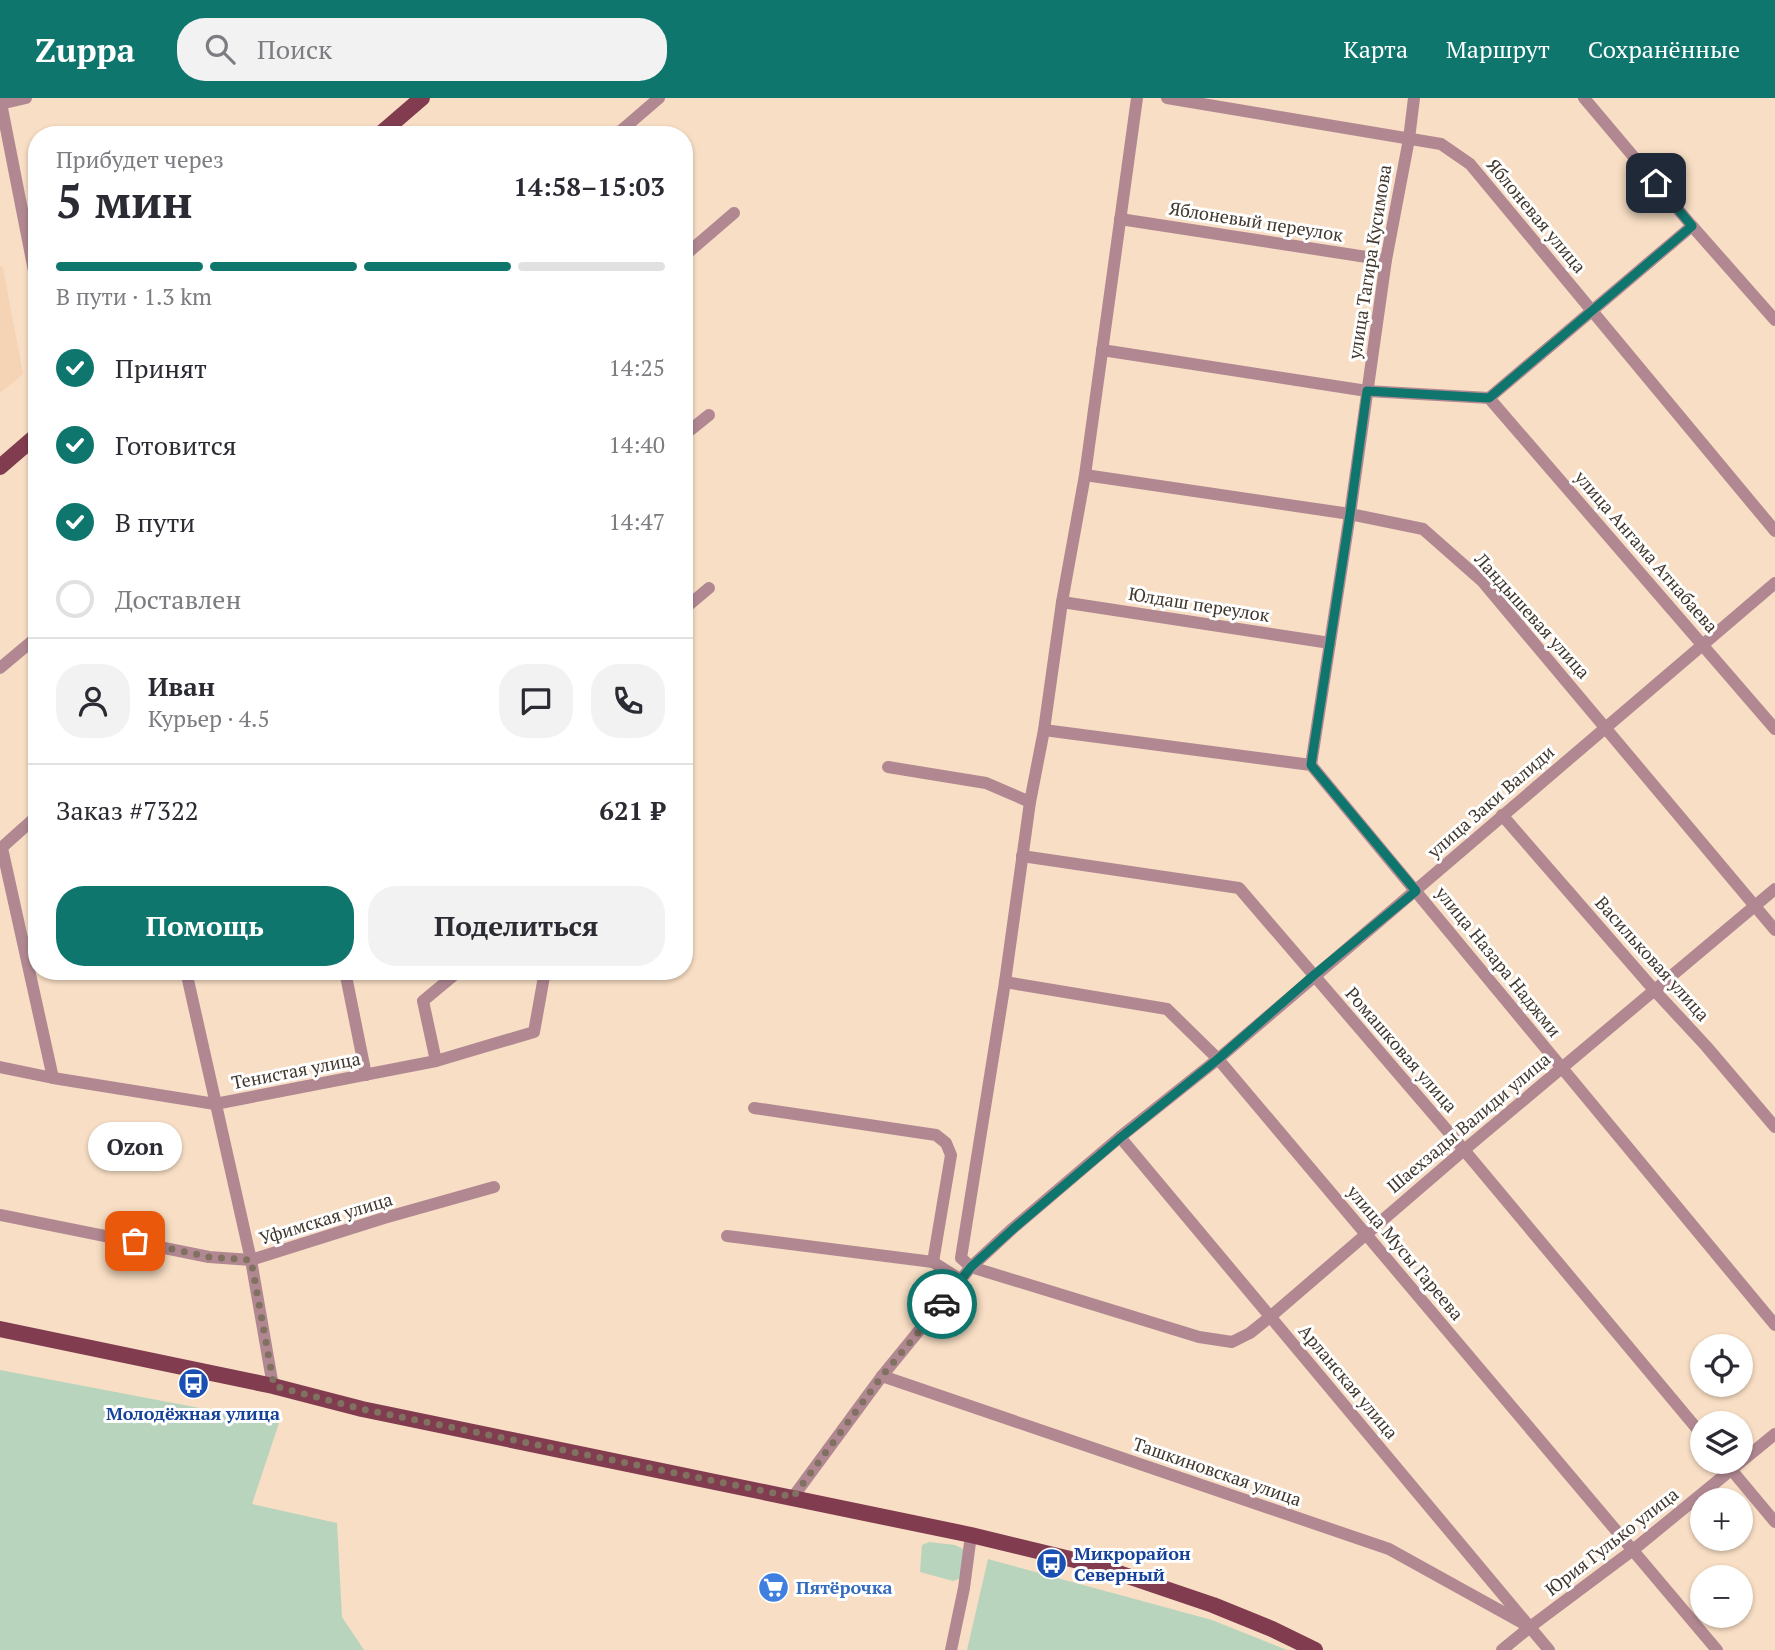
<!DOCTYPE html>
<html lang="ru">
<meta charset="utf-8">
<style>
:root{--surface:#fff;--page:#f2f2f3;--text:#2b2b33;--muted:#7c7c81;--line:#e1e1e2;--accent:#0f766e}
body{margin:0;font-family:"PT Serif",serif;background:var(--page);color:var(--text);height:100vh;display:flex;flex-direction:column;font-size:26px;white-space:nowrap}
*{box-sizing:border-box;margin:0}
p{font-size:23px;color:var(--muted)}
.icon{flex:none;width:38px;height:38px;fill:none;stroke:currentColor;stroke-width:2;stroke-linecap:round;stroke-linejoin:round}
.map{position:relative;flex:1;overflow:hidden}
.panel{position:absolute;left:28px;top:28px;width:665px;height:854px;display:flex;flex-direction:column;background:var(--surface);border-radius:28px;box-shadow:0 2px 5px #0004}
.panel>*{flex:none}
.buttons{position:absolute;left:1690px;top:1236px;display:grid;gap:14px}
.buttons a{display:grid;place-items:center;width:63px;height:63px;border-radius:50%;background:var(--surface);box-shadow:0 2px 5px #0004;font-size:35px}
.pin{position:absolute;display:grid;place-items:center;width:60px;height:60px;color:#fff;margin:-30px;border-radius:14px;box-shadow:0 4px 10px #0006}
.courier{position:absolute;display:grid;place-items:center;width:70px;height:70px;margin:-35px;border:5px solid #0f766e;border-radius:50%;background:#fff;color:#222;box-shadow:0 2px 9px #0007}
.bubble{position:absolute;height:49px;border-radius:24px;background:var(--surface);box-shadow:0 2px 5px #0004;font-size:23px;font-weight:600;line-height:49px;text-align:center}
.overview em{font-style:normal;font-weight:600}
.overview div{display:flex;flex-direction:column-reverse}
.overview{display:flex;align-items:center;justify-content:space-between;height:119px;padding:0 28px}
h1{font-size:46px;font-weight:600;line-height:52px}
.bar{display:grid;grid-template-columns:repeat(4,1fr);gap:10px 7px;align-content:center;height:84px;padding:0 28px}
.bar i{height:9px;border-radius:5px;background:var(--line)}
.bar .current{background:var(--accent)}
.bar p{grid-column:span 4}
.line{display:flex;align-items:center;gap:18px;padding:0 28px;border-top:2px solid var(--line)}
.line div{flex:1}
.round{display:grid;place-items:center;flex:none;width:74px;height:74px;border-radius:28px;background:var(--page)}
ol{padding:0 28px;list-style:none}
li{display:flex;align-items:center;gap:21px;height:77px}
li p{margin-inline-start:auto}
li .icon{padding:7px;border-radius:50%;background:var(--accent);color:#fff;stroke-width:4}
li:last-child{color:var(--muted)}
li i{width:38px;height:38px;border:4px solid var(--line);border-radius:50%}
.primary-button{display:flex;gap:14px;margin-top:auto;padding:14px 28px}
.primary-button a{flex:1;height:80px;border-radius:28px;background:var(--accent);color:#fff;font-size:28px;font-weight:600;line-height:80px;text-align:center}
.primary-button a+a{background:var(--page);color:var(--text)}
header{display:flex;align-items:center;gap:42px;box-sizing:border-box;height:98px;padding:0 35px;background:var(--accent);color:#fff}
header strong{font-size:33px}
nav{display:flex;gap:38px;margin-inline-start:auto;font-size:24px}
.search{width:490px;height:63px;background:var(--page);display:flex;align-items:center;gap:18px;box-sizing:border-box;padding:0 24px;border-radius:28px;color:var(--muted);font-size:26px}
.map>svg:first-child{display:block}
.built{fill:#f4d4b4}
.green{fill:#b8d4bd}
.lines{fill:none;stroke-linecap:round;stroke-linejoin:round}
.minor{stroke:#b18892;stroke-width:12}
.major{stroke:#813c50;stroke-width:16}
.done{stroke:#807161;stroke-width:7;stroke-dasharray:0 12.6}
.route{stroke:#0f766e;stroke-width:9}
.labels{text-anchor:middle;stroke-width:6;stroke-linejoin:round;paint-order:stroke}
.street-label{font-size:18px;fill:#40362b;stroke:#fff}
.transit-label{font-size:18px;font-weight:bold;fill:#164399;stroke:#fff}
.shop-label{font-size:18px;font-weight:bold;fill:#366cbe;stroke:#fff;text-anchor:start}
</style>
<header>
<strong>Zuppa</strong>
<div class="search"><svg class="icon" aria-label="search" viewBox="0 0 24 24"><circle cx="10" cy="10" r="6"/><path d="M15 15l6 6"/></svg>Поиск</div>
<nav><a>Карта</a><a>Маршрут</a><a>Сохранённые</a></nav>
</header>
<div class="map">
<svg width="1775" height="1552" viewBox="0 0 1775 1552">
<rect width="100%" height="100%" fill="#f8dec4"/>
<polygon class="built" points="0,168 3,170 23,276 0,295"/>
<g class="green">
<polygon points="0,1272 279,1325 252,1406 337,1425 342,1519 364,1552 0,1552"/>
<polygon points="929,1444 955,1447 963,1451 965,1455 962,1474 959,1481 953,1483 920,1474 922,1447"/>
<polygon points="988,1461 1212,1522 1287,1552 967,1552"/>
</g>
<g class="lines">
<g class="minor">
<polyline points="0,0 37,188"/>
<polyline points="1137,0 1085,377 1062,504 1044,632 1030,704 1005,884 961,1160 971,1169 1199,1239 1232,1244 1250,1235 1270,1219 1464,1052 1775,791"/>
<polyline points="1167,0 1441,46 1470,66 1775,433"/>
<polyline points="1584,0 1692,128 1775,222"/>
<polyline points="0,6 26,0"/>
<polyline points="616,37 659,0"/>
<polyline points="1120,121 1386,162"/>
<polyline points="684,158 734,115"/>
<polyline points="1102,252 1367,293 1489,300 1692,128"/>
<polyline points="1489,300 1775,631"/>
<polyline points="684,337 709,317"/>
<polyline points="1085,377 1350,416 1423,431 1482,483 1775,832"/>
<polyline points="1062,504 1330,545"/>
<polyline points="684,511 709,490"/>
<polyline points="0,570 37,539"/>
<polyline points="1044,632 1311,667 1775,1227"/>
<polyline points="1311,667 1350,416 1386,162 1409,41 1414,0"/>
<polyline points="888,669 986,685 1030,704"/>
<polyline points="1502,717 1655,893 1706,948 1775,1029"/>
<polyline points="2,750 53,980"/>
<polyline points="0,751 37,718"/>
<polyline points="1022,758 1239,790 1464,1052 1703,1338"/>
<polyline points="186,873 251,1162 273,1288"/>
<polyline points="345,873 366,977"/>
<polyline points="1005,884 1167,911 1218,961 1717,1552"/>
<polyline points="436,963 423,903 459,873"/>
<polyline points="0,969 53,980 215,1006 436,963 534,934 545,873"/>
<polyline points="754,1010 936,1037 946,1045 951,1057 933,1164"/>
<polyline points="1120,1039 1549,1552"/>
<polyline points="0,1117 209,1159 251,1162 384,1120 494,1089"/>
<polyline points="727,1138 933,1164 961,1182"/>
<polyline points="882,1278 1389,1451 1530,1529"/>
<polyline points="1724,1363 1775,1424"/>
<polyline points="793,1399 882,1278 971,1169 1012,1131 1120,1039 1218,961 1775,485"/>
<polyline points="951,1552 964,1490 971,1437"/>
<polyline points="1502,1552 1530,1529 1633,1452 1775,1336"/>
</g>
<g class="major">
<polyline points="379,37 422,0"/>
<polyline points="0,369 37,337"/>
<polyline points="0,1231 273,1288 362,1311 971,1437 1095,1467 1213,1507 1272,1531 1315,1552"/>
</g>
</g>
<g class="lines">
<polyline class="done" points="135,1143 209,1159 251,1162 274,1288 362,1311 793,1399 882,1278 942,1206"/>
<polyline class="route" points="942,1206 971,1169 1013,1131 1120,1040 1218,961 1314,877 1416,793 1311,667 1350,416 1367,293 1489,300 1692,128 1656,85"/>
</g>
<defs>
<symbol id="bus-disc" viewBox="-11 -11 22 22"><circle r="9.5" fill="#1a4fb4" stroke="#fff"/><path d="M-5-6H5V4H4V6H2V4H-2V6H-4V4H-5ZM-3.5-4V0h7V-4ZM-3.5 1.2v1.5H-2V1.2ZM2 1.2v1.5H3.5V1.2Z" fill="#fff"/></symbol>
<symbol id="supermarket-disc" viewBox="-11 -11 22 22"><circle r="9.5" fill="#3f7fe0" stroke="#fff"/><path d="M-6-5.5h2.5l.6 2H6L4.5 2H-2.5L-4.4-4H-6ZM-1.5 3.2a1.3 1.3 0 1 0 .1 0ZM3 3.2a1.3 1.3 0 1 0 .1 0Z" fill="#fff"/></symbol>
</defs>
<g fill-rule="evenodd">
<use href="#bus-disc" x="176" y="1268" width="35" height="35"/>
<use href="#bus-disc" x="1034" y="1448" width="35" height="35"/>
<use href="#supermarket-disc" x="756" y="1472" width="35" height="35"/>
</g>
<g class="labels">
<g class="street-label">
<text transform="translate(1536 118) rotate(50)" y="6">Яблоневая улица</text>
<text transform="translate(1256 124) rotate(9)" y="6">Яблоневый переулок</text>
<text transform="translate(1370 164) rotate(-81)" y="6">улица Тагира Кусимова</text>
<text transform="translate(1646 454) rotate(49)" y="6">улица Ангама Атнабаева</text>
<text transform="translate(1199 507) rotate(9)" y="6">Юлдаш переулок</text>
<text transform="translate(1532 518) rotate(48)" y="6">Ландышевая улица</text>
<text transform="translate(1491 704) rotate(-41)" y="6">улица Заки Валиди</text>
<text transform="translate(1652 861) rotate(48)" y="6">Васильковая улица</text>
<text transform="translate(1498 864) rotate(51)" y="6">улица Назара Наджми</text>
<text transform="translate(1401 952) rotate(49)" y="6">Ромашковая улица</text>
<text transform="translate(296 973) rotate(-11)" y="6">Тенистая улица</text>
<text transform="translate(1469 1025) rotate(-40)" y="6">Шаехзады Валиди улица</text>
<text transform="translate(326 1121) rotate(-17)" y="6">Уфимская улица</text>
<text transform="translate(1405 1155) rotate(50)" y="6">улица Мусы Гареева</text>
<text transform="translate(1348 1284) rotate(50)" y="6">Арланская улица</text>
<text transform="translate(1217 1374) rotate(19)" y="6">Ташкиновская улица</text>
<text transform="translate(1612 1444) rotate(-38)" y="6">Юрия Гулько улица</text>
</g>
<g class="transit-label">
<text x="193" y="1322">Молодёжная улица</text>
<text x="1074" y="1462" text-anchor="start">Микрорайон<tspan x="1074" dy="21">Северный</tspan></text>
</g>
<g class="shop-label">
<text x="796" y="1496">Пятёрочка</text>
</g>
</g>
</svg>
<div class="buttons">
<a><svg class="icon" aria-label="locate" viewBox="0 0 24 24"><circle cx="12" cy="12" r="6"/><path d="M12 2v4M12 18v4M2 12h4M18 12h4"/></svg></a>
<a><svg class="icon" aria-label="layers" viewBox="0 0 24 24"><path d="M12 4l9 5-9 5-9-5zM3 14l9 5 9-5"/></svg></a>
<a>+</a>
<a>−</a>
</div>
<div class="pin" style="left:135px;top:1143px;background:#ea580c"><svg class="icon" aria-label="bag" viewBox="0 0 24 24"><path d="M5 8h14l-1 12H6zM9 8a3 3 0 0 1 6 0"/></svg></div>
<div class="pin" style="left:1656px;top:85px;background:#1f2937"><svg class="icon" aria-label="home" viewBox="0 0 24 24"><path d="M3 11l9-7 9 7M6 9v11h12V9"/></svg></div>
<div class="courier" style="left:942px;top:1206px"><svg class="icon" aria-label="car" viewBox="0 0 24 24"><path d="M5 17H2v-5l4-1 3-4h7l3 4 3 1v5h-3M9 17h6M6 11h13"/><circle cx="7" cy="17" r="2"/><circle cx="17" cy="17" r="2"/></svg></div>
<div class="bubble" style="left:88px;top:1024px;width:94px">Ozon</div>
<section class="panel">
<div class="overview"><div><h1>5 мин</h1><p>Прибудет через</p></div><em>14:58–15:03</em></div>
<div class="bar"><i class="current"></i><i class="current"></i><i class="current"></i><i></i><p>В пути · 1.3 km</p></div>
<ol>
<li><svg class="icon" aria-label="check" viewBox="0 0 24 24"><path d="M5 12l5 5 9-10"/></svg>Принят<p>14:25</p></li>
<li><svg class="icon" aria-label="check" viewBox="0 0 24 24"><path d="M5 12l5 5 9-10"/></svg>Готовится<p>14:40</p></li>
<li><svg class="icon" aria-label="check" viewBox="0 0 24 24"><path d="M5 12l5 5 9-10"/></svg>В пути<p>14:47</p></li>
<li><i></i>Доставлен</li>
</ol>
<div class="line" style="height:126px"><a class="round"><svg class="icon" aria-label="person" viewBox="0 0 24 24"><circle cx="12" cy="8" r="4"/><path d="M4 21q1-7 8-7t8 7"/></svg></a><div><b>Иван</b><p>Курьер · 4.5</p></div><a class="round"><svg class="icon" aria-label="chat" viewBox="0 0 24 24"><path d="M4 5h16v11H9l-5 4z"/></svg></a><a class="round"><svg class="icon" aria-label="phone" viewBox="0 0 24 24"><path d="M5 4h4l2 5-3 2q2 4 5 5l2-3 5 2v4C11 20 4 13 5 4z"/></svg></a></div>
<div class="line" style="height:91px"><div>Заказ #7322</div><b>621 ₽</b></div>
<div class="primary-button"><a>Помощь</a><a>Поделиться</a></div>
</section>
</div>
